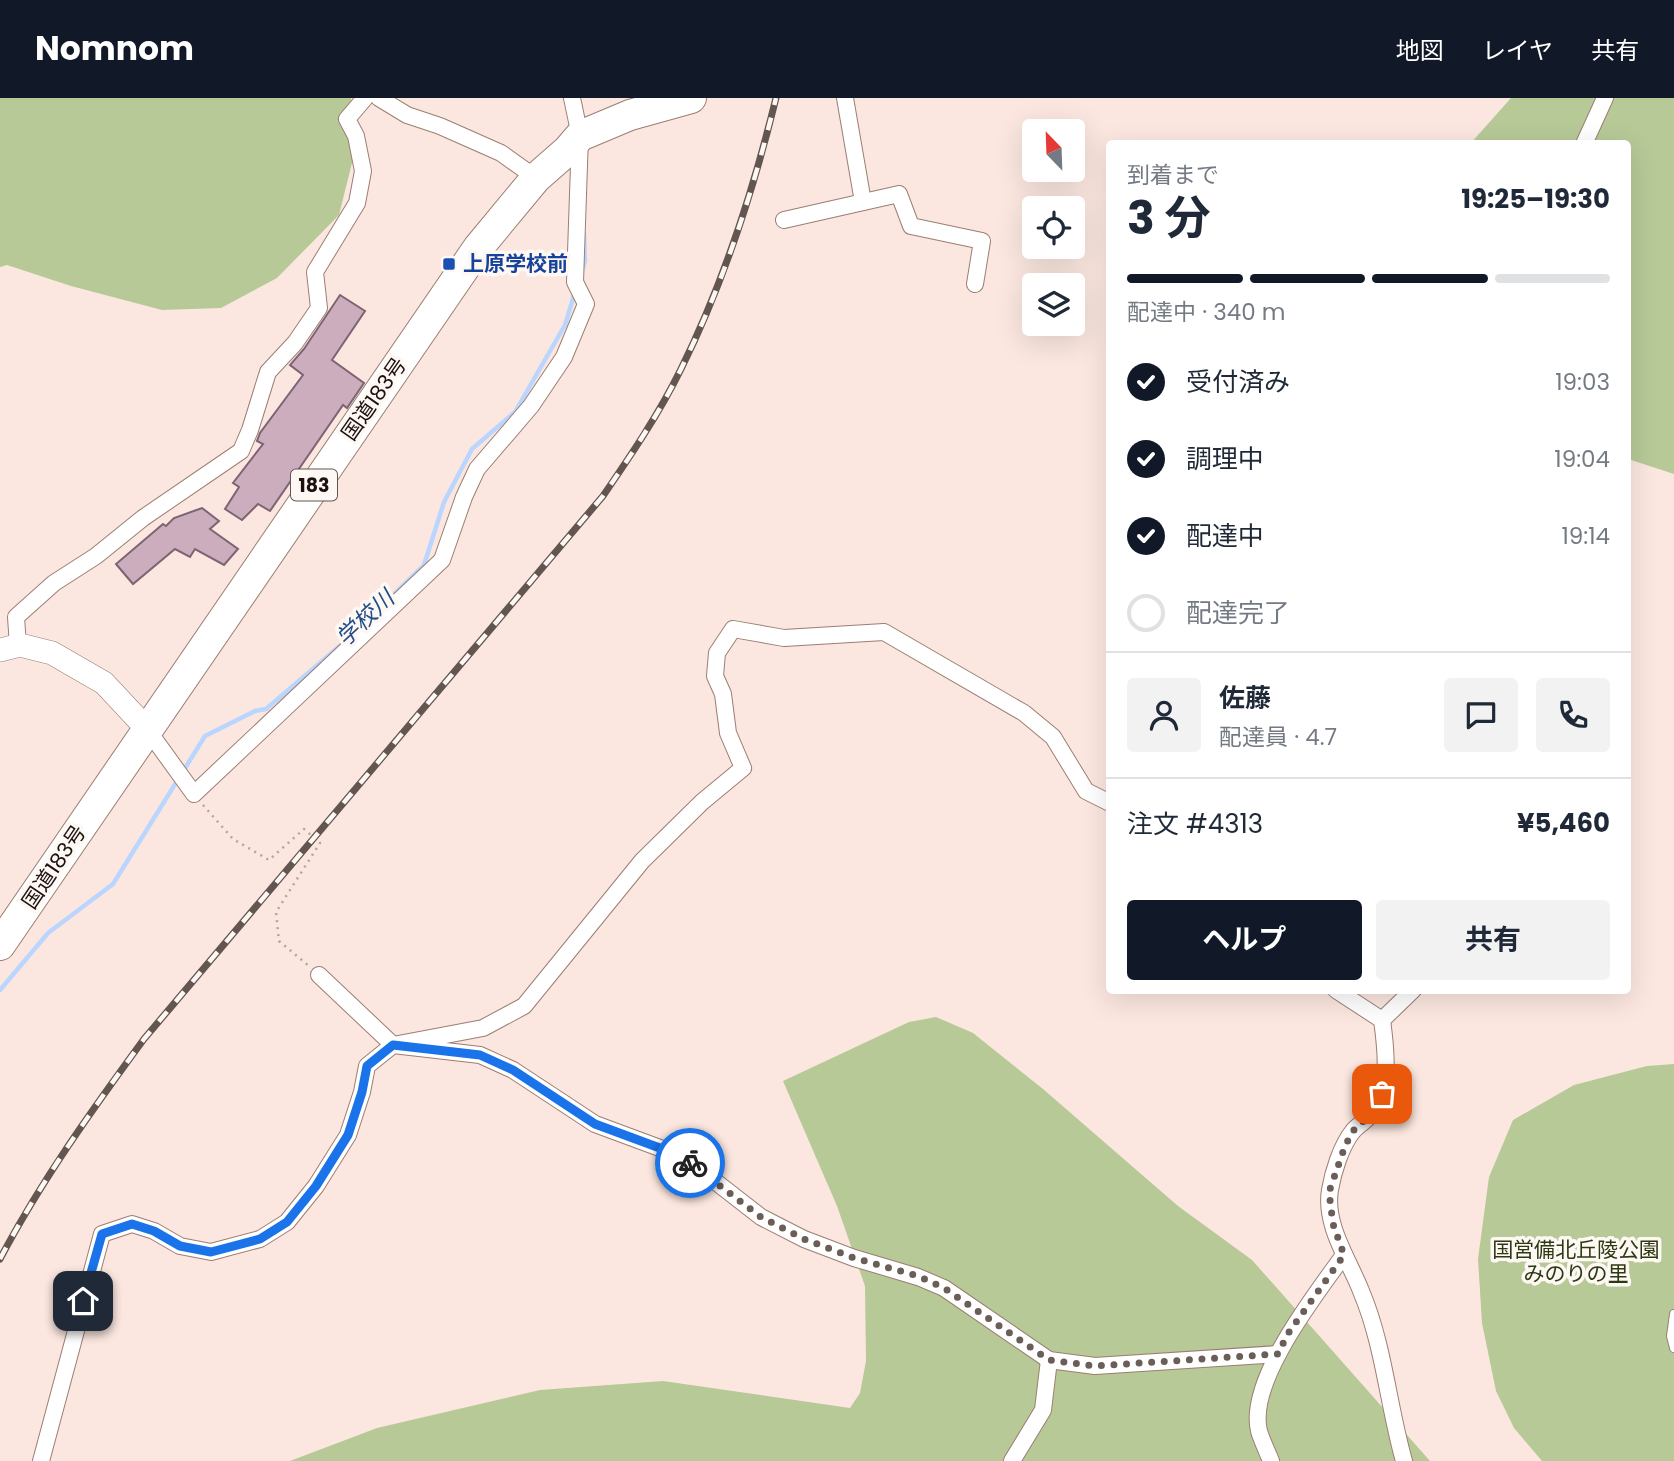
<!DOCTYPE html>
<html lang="ja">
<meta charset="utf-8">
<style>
:root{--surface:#fff;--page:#f2f2f3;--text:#1f2937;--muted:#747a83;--line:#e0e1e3;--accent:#111827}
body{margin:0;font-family:Poppins,"Noto Sans JP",sans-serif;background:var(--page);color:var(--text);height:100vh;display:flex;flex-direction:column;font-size:26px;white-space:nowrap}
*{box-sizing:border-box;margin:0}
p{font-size:23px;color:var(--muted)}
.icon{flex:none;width:38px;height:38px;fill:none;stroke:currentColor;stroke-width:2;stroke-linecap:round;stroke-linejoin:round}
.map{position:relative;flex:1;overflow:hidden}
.details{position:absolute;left:1106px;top:42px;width:525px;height:854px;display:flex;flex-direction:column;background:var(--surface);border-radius:7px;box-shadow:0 7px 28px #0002}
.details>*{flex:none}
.needle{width:46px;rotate:337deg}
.tools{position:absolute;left:1022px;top:21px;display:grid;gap:14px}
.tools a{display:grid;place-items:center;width:63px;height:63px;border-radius:7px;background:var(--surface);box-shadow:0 7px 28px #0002;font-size:35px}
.pin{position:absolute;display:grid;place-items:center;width:60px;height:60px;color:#fff;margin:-30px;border-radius:14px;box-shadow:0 4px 10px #0006}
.courier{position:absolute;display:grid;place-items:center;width:70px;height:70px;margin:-35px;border:5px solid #1a73e8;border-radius:50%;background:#fff;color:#222;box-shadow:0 2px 9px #0007}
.overview em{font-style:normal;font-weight:700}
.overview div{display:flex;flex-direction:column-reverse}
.overview{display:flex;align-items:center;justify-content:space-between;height:119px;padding:0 21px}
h1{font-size:46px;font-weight:700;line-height:52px}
.bar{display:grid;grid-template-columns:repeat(4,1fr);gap:10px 7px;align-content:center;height:84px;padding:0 21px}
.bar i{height:9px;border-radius:5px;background:var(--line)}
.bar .on{background:var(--accent)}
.bar p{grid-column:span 4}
.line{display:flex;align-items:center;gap:18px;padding:0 21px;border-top:2px solid var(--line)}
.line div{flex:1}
.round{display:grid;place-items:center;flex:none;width:74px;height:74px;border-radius:7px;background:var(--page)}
ol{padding:0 21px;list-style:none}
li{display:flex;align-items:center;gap:21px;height:77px}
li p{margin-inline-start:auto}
li .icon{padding:7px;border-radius:50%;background:var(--accent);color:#fff;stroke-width:4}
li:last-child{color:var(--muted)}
li i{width:38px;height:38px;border:4px solid var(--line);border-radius:50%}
.primary-button{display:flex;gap:14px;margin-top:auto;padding:14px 21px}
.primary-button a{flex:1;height:80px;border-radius:7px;background:var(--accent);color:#fff;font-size:28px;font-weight:700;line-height:80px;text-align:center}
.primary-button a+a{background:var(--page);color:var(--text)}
header{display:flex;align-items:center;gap:42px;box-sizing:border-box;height:98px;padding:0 35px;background:var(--accent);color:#fff}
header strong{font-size:33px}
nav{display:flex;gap:38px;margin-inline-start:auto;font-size:24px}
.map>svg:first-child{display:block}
.green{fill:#b7c997}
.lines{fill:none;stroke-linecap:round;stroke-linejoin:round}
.stream{stroke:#bad6fe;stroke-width:4.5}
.building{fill:#cbadbe;stroke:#7e6372;stroke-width:2}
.lane-casing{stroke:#9b7e72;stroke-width:10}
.street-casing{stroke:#9b7e72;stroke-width:18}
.secondary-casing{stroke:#9b7e72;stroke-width:24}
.highway-casing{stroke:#9b7e72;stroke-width:32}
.path{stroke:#b5a49d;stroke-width:2.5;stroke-dasharray:2 5;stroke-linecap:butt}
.lane{stroke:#fff;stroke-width:8}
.street{stroke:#fff;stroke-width:16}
.secondary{stroke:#fff;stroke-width:23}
.highway{stroke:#fff;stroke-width:30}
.rail-casing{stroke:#635550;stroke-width:7}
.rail{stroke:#fef8f5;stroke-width:4.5;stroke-dasharray:13;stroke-linecap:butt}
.done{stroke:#6b5d57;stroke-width:7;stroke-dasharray:0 12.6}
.route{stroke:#1a73e8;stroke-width:9}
.transit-dot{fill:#1a4fb4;stroke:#fef8f5;stroke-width:2.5}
.labels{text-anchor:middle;stroke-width:7;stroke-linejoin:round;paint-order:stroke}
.shield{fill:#fef8f5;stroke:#605753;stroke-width:2}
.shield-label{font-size:19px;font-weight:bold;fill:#1d120e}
.transit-label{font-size:21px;font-weight:bold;fill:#164399;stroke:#fef8f5;text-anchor:start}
.street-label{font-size:21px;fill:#1d120e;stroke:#fef8f5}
.park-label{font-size:21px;fill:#2d3910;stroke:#fef8f5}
.water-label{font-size:23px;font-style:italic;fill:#214c86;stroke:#fef8f5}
</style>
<header>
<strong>Nomnom</strong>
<nav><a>地図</a><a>レイヤ</a><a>共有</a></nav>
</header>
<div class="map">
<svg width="1674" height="1363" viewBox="0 0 1674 1363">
<rect width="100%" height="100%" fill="#fbe7df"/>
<g class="green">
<polygon points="0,0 351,0 357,45 339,117 277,180 221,210 162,212 71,188 7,167 0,169"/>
<polygon points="1511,0 1674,0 1674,376 1628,361 1628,46 1470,46"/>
<polygon points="936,919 973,935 1043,991 1178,1108 1252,1162 1430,1363 290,1363 377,1330 540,1292 663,1283 850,1310 860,1295 866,1263 865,1188 837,1108 783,983 909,924"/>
<polygon points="1674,966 1674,1363 1542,1363 1514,1330 1496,1293 1482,1225 1478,1161 1489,1079 1513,1022 1574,987 1647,968"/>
</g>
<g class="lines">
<g class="stream">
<polyline points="582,173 585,163 584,136"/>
<polyline points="361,528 424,467 444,404 472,351 515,314 565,227 575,194"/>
<polyline points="0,892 48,835 113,786 205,638 255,613 266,611 342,546"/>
</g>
</g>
<g class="building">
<polygon points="340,197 365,213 332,262 364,285 347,310 343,307 270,413 258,406 242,422 225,411 239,389 233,385 263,346 257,343 260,335 303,277 290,267 304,251"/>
<polygon points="202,410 219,423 210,431 238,451 224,467 195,451 190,459 175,451 133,486 116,466 163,426 166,428 174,420"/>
</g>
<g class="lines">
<defs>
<polyline id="lane" points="1674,1216 1671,1238 1674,1250"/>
<g id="street">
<polyline points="379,0 407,17 440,28 501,55 536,80"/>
<polyline points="845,0 863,104"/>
<polyline points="1584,46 1605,0"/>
<polyline points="784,122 899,96 911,128 982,143 975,186"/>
<polyline points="18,548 16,519 54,485 96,458 143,420 241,353 250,332 268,274 295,245 319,210 315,174 357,105 363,73 356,38 347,21 365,0"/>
<polyline points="147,631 194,696 442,462 464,399 477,371 531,308 564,259 586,206 575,184 580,38 572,0"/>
<polyline points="319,877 393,947 480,957 513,972 595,1026 676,1056 698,1070 761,1119 804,1141 854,1160 918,1179 944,1190 1049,1262 1095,1268 1278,1256"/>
<path d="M 1336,892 L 1382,922 C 1386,951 1390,984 1375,1011 C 1370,1021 1360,1025 1353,1033 C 1341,1048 1333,1074 1330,1092 C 1324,1127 1349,1162 1361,1193 C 1384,1247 1388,1307 1404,1363"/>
<polyline points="1382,922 1413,892"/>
<polyline points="41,1363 102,1136 132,1126 154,1133 180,1148 211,1154 260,1141 287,1124 316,1088 348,1037 362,994 367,968 393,947 483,930 524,908 642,763 702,704 743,670 728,635 723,596 715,578 717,555 733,531 784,540 884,534 1024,615 1053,639 1086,693 1110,705"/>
<polyline points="1012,1363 1043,1312 1049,1262"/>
<path d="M 1271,1363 C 1267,1353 1262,1343 1259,1333 C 1247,1283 1316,1196 1344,1157"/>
</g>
<polyline id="secondary" points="0,552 20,547 52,555 104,585 147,631"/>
<polyline id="highway" points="0,847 478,150 536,80 568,52 580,38 630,17 691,0"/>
</defs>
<use href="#lane" class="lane-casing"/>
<use href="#street" class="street-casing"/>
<use href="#secondary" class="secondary-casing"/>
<use href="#highway" class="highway-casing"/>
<polyline class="path" points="203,707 233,741 269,762 304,731 320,745 276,814 279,843 309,868"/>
<use href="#lane" class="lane"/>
<use href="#street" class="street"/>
<use href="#secondary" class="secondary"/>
<use href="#highway" class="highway"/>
<defs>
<path id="rail" d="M 0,1161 C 41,1083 92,1012 144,941 L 603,398 C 631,357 659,316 681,271 C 724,184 753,94 776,0"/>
</defs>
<use href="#rail" class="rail-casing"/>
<use href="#rail" class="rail"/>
</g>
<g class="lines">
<polyline class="done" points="690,1065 761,1119 804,1141 854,1160 918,1178 944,1190 1049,1262 1095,1268 1278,1256 1287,1237 1344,1157 1333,1126 1329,1094 1345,1048 1353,1033 1375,1012 1382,996"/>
<polyline class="route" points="83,1203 102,1136 132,1126 154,1133 180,1148 211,1154 260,1141 287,1124 316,1088 348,1037 362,994 367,968 393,947 480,957 513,972 595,1026 676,1056 690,1065"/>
</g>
<rect class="transit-dot" x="442" y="159" width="14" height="14" rx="3.5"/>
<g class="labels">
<rect class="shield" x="291" y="371.5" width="46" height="31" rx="5"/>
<g class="shield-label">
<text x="314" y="394">183</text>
</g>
<g class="transit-label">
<text x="463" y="173">上原学校前</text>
</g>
<g class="street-label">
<text transform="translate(374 301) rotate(-55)" y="7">国道183号</text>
<text transform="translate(54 769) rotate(-56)" y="7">国道183号</text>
</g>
<g class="park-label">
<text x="1576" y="1159">国営備北丘陵公園<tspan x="1576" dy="24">みのりの里</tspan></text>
</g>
<g class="water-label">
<text transform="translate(365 520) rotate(-43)" y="8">学校川</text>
</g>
</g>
</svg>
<div class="tools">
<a><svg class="needle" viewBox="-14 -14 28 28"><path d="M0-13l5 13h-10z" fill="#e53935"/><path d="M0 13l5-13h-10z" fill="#747a83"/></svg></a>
<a><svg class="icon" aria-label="locate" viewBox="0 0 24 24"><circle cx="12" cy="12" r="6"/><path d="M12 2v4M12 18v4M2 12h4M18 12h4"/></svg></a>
<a><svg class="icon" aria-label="layers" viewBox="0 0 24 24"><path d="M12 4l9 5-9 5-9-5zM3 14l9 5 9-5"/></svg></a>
</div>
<div class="pin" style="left:1382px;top:996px;background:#ea580c"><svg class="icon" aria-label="bag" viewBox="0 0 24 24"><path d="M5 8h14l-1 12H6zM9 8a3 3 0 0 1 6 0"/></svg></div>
<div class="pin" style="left:83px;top:1203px;background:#1f2937"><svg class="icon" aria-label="home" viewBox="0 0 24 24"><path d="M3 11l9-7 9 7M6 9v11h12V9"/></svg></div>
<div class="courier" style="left:690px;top:1065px"><svg class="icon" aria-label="bike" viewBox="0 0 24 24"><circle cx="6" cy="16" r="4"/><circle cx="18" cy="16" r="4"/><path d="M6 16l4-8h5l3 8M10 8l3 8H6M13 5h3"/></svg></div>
<section class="details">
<div class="overview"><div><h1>3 分</h1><p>到着まで</p></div><em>19:25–19:30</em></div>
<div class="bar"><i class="on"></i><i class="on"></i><i class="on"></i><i></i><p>配達中 · 340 m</p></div>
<ol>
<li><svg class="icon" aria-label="check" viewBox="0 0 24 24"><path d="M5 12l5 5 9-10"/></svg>受付済み<p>19:03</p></li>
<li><svg class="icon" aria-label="check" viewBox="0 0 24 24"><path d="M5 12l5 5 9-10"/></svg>調理中<p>19:04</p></li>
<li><svg class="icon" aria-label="check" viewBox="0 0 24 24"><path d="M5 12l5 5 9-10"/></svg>配達中<p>19:14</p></li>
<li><i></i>配達完了</li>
</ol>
<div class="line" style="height:126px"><a class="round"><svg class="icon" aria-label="person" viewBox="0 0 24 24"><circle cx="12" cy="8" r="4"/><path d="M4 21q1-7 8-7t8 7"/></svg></a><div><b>佐藤</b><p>配達員 · 4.7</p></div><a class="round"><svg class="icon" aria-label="chat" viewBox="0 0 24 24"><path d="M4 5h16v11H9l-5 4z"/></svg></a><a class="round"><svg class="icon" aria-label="phone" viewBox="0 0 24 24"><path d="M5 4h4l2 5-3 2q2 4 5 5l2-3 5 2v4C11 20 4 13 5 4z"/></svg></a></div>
<div class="line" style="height:91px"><div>注文 #4313</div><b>¥5,460</b></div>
<div class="primary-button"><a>ヘルプ</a><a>共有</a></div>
</section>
</div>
